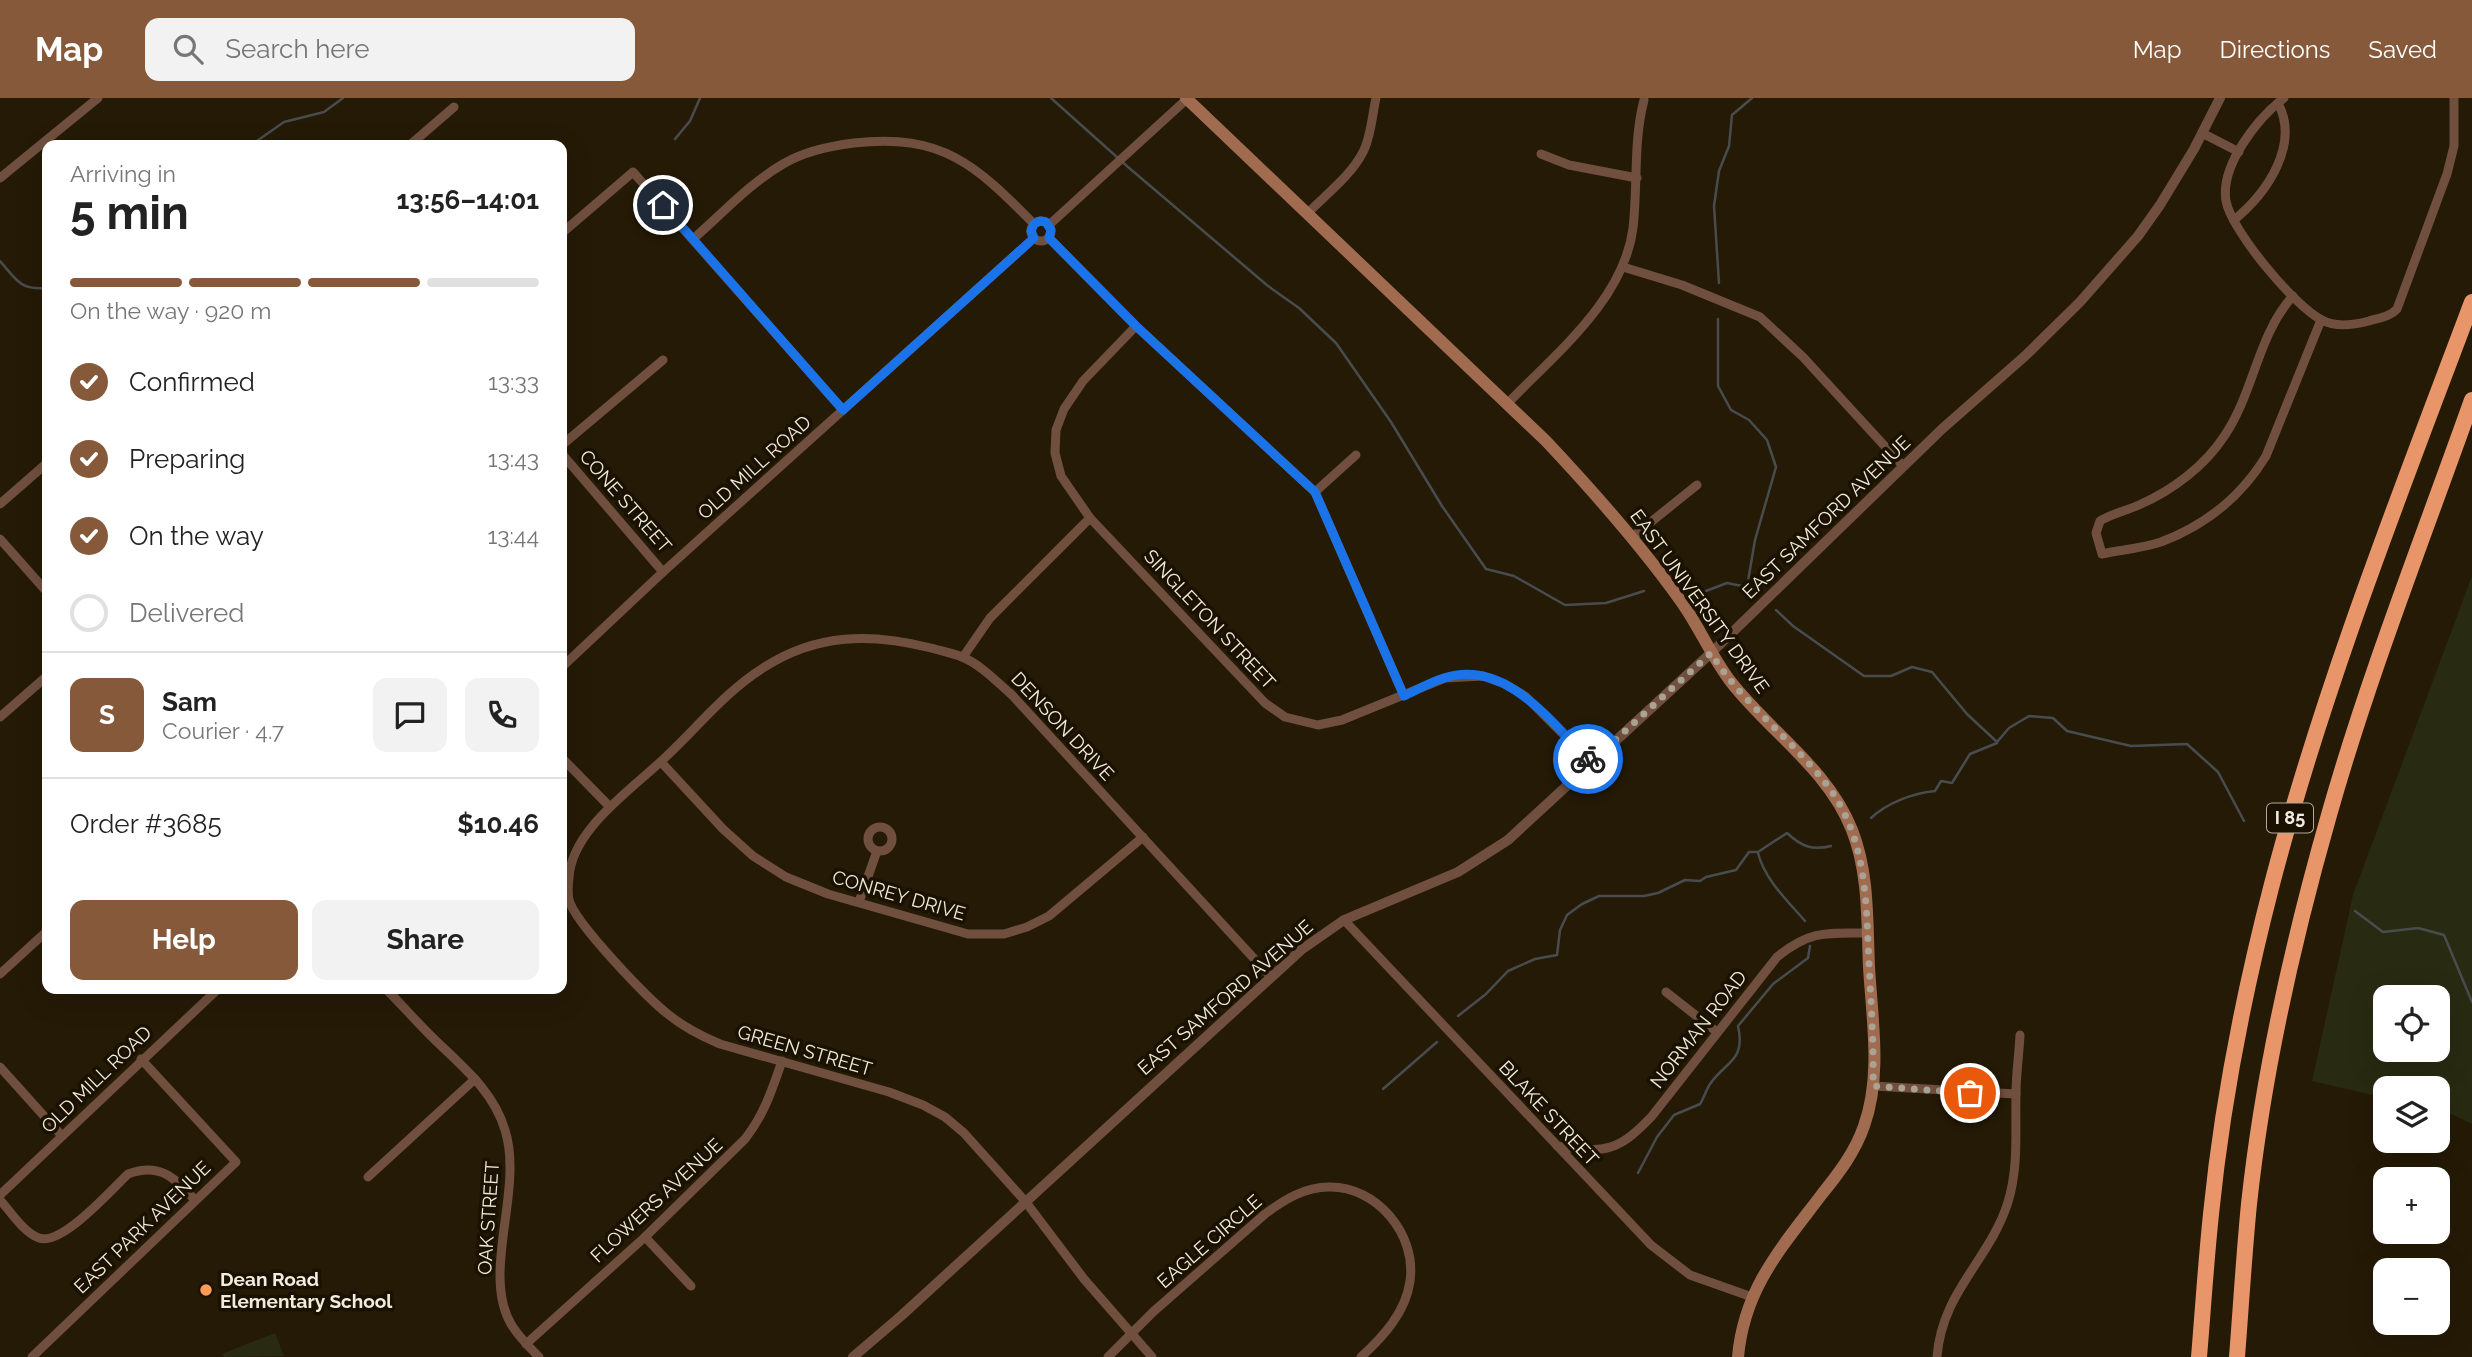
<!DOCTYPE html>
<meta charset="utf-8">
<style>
:root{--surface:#fff;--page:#f2f2f2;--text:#222;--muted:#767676;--line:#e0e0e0;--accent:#855939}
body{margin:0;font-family:Raleway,sans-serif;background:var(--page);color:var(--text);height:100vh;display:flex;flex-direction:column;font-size:26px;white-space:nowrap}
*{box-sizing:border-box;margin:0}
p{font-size:23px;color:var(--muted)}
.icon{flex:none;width:38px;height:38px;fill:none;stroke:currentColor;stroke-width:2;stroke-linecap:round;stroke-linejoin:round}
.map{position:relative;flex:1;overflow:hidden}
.panel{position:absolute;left:42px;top:42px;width:525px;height:854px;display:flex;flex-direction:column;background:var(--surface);border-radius:14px;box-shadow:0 7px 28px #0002}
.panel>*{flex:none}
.tools{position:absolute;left:2373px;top:887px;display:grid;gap:14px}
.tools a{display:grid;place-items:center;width:77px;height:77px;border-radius:14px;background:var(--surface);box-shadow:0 7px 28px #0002;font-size:35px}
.pin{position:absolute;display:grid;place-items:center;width:60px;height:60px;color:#fff;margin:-30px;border:4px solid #fff;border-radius:50%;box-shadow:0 2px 7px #0007}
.courier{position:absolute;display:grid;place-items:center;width:70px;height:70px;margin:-35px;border:5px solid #1a73e8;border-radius:50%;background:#fff;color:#222;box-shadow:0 2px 9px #0007}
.head em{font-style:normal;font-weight:700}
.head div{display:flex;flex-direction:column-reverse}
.head{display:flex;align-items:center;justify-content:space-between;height:119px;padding:0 28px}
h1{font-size:46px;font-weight:700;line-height:52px}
.bar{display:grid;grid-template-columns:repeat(4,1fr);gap:10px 7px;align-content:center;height:84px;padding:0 28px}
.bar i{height:9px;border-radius:5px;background:var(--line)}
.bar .selected{background:var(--accent)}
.bar p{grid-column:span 4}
.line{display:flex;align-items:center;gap:18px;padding:0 28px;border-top:2px solid var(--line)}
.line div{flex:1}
.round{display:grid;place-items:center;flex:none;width:74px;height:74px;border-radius:14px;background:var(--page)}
ol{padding:0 28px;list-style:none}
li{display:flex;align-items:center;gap:21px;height:77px}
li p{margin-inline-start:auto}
li .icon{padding:7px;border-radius:50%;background:var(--accent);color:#fff;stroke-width:4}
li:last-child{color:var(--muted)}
li i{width:38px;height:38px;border:4px solid var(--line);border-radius:50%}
.primary-button{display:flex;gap:14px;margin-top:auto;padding:14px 28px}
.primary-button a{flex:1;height:80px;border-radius:14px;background:var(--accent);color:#fff;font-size:28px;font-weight:700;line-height:80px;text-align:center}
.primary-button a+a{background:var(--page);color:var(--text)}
header{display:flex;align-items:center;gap:42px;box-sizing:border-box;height:98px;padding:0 35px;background:var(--accent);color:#fff}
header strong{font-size:33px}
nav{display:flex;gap:38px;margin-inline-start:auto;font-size:24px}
.search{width:490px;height:63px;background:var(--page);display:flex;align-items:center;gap:18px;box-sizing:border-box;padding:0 24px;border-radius:14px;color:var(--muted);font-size:26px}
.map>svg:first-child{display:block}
.green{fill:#282b11;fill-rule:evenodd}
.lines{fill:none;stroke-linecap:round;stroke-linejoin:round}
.stream{stroke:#494c4f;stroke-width:2.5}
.minor{stroke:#704f3e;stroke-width:9}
.tertiary{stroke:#704f3e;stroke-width:10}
.secondary{stroke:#a16b50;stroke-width:12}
.motorway{stroke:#e9956a;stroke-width:16}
.done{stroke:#aaa293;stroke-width:7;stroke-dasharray:0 12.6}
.route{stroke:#1a73e8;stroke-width:9}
.poi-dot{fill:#fd9c56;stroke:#1a1101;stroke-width:2.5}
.labels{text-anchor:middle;stroke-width:7;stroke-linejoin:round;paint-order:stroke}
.shield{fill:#1a1101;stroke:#b1aa9c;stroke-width:2}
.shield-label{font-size:18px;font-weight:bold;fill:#f2ebdf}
.street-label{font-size:19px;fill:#f2ebdf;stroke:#1a1101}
.poi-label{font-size:19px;font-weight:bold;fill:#f2ebdf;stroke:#1a1101;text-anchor:start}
</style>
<header>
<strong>Map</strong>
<div class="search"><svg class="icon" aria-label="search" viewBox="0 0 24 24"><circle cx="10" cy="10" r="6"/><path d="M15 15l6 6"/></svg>Search here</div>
<nav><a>Map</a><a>Directions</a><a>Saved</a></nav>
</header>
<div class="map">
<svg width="2472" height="1259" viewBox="0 0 2472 1259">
<rect width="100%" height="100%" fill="#241a06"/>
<g class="green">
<path d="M 2472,478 L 2472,1026 L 2454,1017 L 2438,1013 L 2438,990 L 2385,990 L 2385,1000 L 2312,983 L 2353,797 ZM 2385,900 L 2438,900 L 2438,952 L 2385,952 Z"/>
<polygon points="275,1235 284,1258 224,1259 222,1256"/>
</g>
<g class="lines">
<g class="stream">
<polyline points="1051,0 1128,69 1268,188 1299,210 1336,245 1391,324 1442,408 1486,471 1514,478 1565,507 1606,505 1644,493"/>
<polyline points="675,41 690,23 700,0"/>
<polyline points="251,47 284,24 324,14 343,0"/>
<path d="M 0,163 C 17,182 19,192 47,190"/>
<polyline points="1719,185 1714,108 1719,73 1729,48 1732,17 1752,0"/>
<polyline points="1698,496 1727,485 1747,489 1755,442 1776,369 1767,342 1749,322 1731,312 1718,288 1718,221"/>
<polyline points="1776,512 1793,528 1864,578 1891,578 1912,569 1932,574 1967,616 1997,644 2009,630 2029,618 2053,620 2067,633 2131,648 2187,646 2218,674 2244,723"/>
<path d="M 1871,720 C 1887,705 1913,695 1935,693 L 1941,683 L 1952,685 L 1970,656 L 1997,645"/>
<path d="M 1758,755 C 1765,782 1787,802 1805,823"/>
<polyline points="2355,813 2383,834 2418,830 2444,837 2472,904"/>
<path d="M 1458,918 L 1486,896 L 1508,873 L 1535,861 L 1557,857 L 1560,832 L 1567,817 L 1582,806 L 1599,798 L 1644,798 L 1658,795 L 1685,782 L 1700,783 L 1706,779 L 1736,772 L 1749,754 L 1758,754 L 1787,735 C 1801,748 1812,753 1831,748"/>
<polyline points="1383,991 1437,944"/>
<path d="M 1638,1075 L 1657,1039 L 1674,1017 L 1700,1006 C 1704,1000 1706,992 1710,986 C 1726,963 1746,963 1738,928 L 1773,886 L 1808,860 L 1810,848"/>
</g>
<g class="minor">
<path d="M 2284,0 C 2258,20 2220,67 2226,103 C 2231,132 2295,209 2322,222 C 2336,230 2354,227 2369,223 C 2379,220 2390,219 2397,211 L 2447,76 L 2454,48 L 2454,0"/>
<polyline points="2202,35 2239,54"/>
<polyline points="410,47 454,9"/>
<polyline points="1541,56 1569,67 1637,80"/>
<polyline points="0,80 98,0"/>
<path d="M 1307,116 C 1325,97 1351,78 1363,54 C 1371,39 1372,18 1376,0"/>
<path d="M 2234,122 C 2267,95 2300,47 2278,5"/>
<circle cx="1041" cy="133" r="10"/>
<polyline points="1049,127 1187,1"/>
<polyline points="562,135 633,74 843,312"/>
<polyline points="1049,140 1136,228 1315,394 1404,598"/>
<path d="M 693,141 C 722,116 750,85 783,66 C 805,53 829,48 854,45 C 942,35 976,67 1034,126"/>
<polyline points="1623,169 1682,187 1760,219 1803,259 1903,368"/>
<path d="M 2293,198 C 2258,236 2254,294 2225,337 C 2205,368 2173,392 2139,407 C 2126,413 2111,416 2100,423 L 2096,435 L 2102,456 C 2121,452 2143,450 2161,444 C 2206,427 2241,399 2266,358 L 2321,222"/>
<polyline points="1136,228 1083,283 1064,311 1056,332 1055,355 1061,378 1090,420 1265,605 1285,619 1318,627 1342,622 1445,580 1483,578 1505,586 1525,598 1591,664"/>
<path d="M 1507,306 C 1555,256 1624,202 1633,130 C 1638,87 1633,44 1644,2"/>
<polyline points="562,347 663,262"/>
<polyline points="562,356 663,474"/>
<polyline points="1315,394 1356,357"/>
<polyline points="0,406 47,365"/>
<polyline points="1631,440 1697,387"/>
<polyline points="0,441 47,494"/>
<polyline points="963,559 990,520 1090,420"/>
<polyline points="562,569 663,474 1034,140"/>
<polyline points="0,619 47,578"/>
<polyline points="562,660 610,709"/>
<polyline points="661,664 723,731 753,758 786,779 828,796 968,836 1004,836 1027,829 1049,818 1143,739"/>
<circle cx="880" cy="741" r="12"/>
<polyline points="859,804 877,753"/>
<polyline points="1344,822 1651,1147 1690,1177 1752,1199"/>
<polyline points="0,876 47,833"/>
<path d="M 386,891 C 401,906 415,922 430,937 C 459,966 493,991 505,1032 C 524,1092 481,1174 511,1226 C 518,1238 529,1249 539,1259"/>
<polyline points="1666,894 1717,934"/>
<polyline points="0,969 62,1038"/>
<polyline points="1873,988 2016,996"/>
<path d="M 1557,1048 C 1605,1056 1619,1053 1652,1018 L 1777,859 C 1811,832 1826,835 1868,835"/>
<polyline points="368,1079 475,981"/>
<polyline points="0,1097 218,891"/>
<path d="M 0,1102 C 11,1114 24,1135 39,1140 C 62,1148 111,1092 128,1076 C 160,1064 175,1080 195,1102"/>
<polyline points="645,1139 691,1188"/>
<path d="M 526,1246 L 645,1139 L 745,1041 C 764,1017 772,992 782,963"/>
<polyline points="32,1259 236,1064 141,961"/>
<path d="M 1108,1259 L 1153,1214 L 1265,1116 C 1284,1102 1304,1089 1329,1089 C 1376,1088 1417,1136 1410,1183 C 1406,1214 1383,1239 1361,1259"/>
<path d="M 1152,1259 L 1084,1181 L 1025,1103 L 964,1035 L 945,1019 L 923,1007 L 889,994 L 720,946 C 701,938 685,930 669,917 C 648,901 575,825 569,802 C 568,796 568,787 569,780 C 571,734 627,695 658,666 C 693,635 723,595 763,570 C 817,535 871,535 931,550 C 941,553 952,555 962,559 C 980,566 997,584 1012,597 L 1270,878"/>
<path d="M 1937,1259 C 1942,1193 1990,1162 2008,1104 C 2019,1068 2015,1033 2016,996 C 2016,976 2019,957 2020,937"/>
</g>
<polyline class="tertiary" points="853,1259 901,1218 1301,852 1344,822 1458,774 1508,742 1711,555 1942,331 2025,258 2080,204 2138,138 2160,107 2194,51 2220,0"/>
<path class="secondary" d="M 1186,0 L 1546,343 C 1593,393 1640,446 1680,502 C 1699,528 1711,558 1731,584 C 1770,634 1828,671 1852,732 C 1869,775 1867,823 1869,869 C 1872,921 1882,978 1864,1028 C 1855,1054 1839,1075 1822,1096 C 1782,1149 1744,1190 1738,1259"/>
<g class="motorway">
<path d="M 2199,1259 C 2203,1211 2206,1164 2211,1116 C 2222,1006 2244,894 2272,786 C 2324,587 2400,396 2472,204"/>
<path d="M 2237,1259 C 2241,1208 2244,1157 2249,1106 C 2263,976 2293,843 2329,717 C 2369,576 2423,440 2472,302"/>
</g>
</g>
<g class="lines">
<path class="done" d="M 1588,661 L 1591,664 L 1711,555 C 1743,607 1794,642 1830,691 C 1867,743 1866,804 1869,865 C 1871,906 1874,947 1873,988 L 1970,995"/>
<path class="route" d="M 663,107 L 843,312 L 1034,140 L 1031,133 L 1034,126 L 1040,123 L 1046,124 L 1051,132 L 1049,140 L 1136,228 L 1315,394 L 1404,598 C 1417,592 1430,584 1444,580 C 1505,560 1551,624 1588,661"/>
</g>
<circle class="poi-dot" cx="206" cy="1192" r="7"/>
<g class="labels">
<rect class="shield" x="2267" y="705.5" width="46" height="29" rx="5"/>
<g class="shield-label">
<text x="2290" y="726">I 85</text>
</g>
<g class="street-label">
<text transform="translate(754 369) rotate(-42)" y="7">OLD MILL ROAD</text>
<text transform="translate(626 403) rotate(49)" y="7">CONE STREET</text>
<text transform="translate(1826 419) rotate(-44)" y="7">EAST SAMFORD AVENUE</text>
<text transform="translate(1700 503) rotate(54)" y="7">EAST UNIVERSITY DRIVE</text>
<text transform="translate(1210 521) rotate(47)" y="7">SINGLETON STREET</text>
<text transform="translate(1063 628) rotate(47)" y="7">DENSON DRIVE</text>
<text transform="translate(899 797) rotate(16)" y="7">CONREY DRIVE</text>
<text transform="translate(1225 899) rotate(-41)" y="7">EAST SAMFORD AVENUE</text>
<text transform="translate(1698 931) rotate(-52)" y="7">NORMAN ROAD</text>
<text transform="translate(805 952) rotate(16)" y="7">GREEN STREET</text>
<text transform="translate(96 981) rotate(-44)" y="7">OLD MILL ROAD</text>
<text transform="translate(1549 1015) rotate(47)" y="7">BLAKE STREET</text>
<text transform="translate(656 1102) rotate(-43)" y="7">FLOWERS AVENUE</text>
<text transform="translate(488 1120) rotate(-86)" y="7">OAK STREET</text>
<text transform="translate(142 1129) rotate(-44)" y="7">EAST PARK AVENUE</text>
<text transform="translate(1209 1143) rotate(-41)" y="7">EAGLE CIRCLE</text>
</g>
<g class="poi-label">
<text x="220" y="1188">Dean Road<tspan x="220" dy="22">Elementary School</tspan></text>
</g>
</g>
</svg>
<div class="tools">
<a><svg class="icon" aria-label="locate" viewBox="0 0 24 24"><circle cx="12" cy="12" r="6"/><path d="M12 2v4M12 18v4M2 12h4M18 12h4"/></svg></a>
<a><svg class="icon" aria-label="layers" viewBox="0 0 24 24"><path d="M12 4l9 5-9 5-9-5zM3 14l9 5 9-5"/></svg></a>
<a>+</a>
<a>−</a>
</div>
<div class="pin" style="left:1970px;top:995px;background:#ea580c"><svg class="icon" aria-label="bag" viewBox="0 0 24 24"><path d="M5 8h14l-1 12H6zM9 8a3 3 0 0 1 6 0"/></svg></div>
<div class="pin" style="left:663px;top:107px;background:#1f2937"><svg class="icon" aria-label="home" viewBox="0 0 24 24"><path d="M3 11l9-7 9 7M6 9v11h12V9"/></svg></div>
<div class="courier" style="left:1588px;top:661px"><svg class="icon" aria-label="bike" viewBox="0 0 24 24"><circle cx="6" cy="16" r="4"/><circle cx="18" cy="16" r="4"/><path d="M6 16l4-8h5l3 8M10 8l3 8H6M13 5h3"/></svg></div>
<section class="panel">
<div class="head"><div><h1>5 min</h1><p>Arriving in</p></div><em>13:56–14:01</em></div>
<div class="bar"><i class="selected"></i><i class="selected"></i><i class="selected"></i><i></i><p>On the way · 920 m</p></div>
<ol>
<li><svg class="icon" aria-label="check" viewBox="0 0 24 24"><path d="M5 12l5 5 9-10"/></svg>Confirmed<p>13:33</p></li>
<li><svg class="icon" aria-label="check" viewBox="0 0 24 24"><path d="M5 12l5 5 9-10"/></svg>Preparing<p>13:43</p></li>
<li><svg class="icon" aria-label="check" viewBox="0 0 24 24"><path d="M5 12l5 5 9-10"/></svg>On the way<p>13:44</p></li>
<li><i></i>Delivered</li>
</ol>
<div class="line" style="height:126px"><b class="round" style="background:var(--accent);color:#fff">S</b><div><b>Sam</b><p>Courier · 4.7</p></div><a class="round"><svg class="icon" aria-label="chat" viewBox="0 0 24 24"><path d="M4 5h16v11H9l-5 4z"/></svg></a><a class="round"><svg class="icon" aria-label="phone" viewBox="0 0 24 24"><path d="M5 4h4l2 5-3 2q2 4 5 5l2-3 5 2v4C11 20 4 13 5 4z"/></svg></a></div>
<div class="line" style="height:91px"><div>Order #3685</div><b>$10.46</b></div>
<div class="primary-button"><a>Help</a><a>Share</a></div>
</section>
</div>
